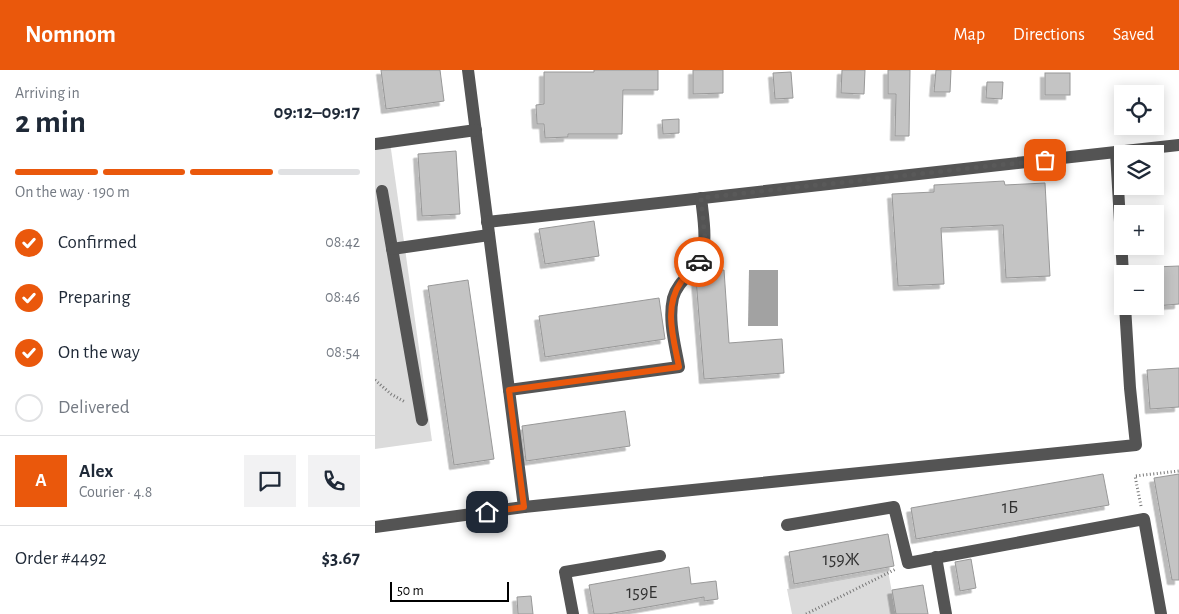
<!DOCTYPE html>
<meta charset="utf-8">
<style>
:root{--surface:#fff;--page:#f2f2f3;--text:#1f2937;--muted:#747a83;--line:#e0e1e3;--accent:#ea580c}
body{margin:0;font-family:"Alegreya Sans",sans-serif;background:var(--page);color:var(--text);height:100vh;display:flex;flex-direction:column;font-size:19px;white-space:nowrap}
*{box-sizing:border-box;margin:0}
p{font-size:16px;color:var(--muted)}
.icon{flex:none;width:28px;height:28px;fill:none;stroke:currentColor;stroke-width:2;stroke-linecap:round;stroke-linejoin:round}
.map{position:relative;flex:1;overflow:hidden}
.panel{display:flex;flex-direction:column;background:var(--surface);width:375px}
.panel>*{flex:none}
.controls{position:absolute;left:739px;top:15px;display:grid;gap:10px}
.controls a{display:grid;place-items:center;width:50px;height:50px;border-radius:0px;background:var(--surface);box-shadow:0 2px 12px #0003;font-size:25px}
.scale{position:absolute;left:15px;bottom:12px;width:119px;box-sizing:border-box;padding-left:5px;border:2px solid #000;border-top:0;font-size:14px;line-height:18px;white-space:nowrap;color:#000;-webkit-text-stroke:4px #fff;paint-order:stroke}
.pin{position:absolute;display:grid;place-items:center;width:42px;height:42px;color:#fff;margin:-21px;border-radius:10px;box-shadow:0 2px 8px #0006}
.courier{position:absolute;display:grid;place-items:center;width:50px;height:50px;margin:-25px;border:4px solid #ea580c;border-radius:50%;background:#fff;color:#222;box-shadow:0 1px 6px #0007}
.headline em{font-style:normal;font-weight:700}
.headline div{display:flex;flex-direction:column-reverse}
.headline{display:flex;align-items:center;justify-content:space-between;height:85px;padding:0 15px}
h1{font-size:32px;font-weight:700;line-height:38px}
.bar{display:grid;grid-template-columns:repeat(4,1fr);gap:8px 5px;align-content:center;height:60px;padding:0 15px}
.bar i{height:6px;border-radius:4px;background:var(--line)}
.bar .active{background:var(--accent)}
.bar p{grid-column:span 4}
.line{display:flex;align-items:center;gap:12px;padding:0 15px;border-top:1px solid var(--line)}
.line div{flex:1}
.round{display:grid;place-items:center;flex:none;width:52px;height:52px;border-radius:0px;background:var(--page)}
ol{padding:0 15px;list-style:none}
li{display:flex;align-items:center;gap:15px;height:55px}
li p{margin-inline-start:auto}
li .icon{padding:5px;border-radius:50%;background:var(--accent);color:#fff;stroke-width:4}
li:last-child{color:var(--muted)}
li i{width:28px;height:28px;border:2px solid var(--line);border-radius:50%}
header{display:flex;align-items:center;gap:30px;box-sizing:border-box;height:70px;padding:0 25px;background:var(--accent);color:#fff}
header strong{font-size:24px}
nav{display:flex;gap:28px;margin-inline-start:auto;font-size:18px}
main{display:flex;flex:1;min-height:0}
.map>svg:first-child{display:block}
.green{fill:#dbdbdb}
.water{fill:#a2a2a2}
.building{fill:#c4c4c4;stroke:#989898;filter:url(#shadow)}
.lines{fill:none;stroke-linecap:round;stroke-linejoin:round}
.path{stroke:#767676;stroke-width:3;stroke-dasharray:1 2.5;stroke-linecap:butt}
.minor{stroke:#545454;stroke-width:12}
.done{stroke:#595959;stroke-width:5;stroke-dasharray:0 9}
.route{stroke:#ea580c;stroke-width:6}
.labels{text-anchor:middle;stroke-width:4;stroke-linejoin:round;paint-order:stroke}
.number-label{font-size:18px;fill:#313131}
</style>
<header>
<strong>Nomnom</strong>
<nav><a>Map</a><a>Directions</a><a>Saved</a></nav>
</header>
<main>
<section class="panel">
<div class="headline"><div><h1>2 min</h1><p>Arriving in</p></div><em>09:12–09:17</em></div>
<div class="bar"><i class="active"></i><i class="active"></i><i class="active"></i><i></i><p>On the way · 190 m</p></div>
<ol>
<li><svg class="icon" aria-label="check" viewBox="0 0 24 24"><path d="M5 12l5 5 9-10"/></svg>Confirmed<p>08:42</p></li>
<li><svg class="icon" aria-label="check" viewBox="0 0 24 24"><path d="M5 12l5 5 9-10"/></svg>Preparing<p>08:46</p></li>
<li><svg class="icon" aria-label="check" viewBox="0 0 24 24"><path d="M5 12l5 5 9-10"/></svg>On the way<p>08:54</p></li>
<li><i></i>Delivered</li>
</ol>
<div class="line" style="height:90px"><b class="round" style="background:var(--accent);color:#fff">A</b><div><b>Alex</b><p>Courier · 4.8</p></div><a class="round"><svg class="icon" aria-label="chat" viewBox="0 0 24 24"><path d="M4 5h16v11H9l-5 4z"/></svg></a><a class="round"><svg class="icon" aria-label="phone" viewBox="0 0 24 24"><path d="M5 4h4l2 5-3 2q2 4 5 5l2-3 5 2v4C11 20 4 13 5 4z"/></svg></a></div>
<div class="line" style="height:65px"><div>Order #4492</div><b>$3.67</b></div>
</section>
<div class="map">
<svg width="804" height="544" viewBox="0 0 804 544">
<defs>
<filter id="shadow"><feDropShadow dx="-4.5" dy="4.5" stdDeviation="0" flood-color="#0004"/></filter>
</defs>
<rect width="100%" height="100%" fill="#fff"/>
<g class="green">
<polygon points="15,72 57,371 0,379 0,74"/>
<polygon points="513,501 521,544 417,544 412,519"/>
</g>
<polygon class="water" points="374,200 403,200 403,256 373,256"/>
<g class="building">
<polygon points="6,0 65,0 69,31 11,39"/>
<polygon points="219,0 283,0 283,20 248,20 247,64 193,64 193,67 170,68 169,54 162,54 161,35 169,34 169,2 219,2"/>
<polygon points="318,0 348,0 348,23 318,24"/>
<polygon points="467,0 490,0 489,24 466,23"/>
<polygon points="513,0 535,0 534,66 520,66 521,24 513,24"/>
<polygon points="561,0 576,0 575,22 559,22"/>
<polygon points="416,2 418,28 400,29 398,3"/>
<rect x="670" y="3" width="25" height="22"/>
<polygon points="612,12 628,12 627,29 611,28"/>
<polygon points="304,49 304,63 288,64 287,50"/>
<polygon points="81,81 85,144 47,146 43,84"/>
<polygon points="629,111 630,115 670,113 675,206 631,208 628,155 566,158 569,214 523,216 517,124 559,122 559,115"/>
<polygon points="219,151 224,186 170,194 164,159"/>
<polygon points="804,196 804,234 780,236 780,197"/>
<polygon points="349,200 354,273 407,269 409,303 329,309 321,209 328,201"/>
<polygon points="93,210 119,389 79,395 53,216"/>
<polygon points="284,228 290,269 170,287 164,246"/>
<polygon points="804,298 804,337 775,339 772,300"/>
<polygon points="250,341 255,376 151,391 147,356"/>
<polygon points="728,404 734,435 541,469 536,438"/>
<polygon points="804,404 804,510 797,510 779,408"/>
<polygon points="513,464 519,496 419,514 414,482"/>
<polygon points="596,489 601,518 585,521 580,492"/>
<polygon points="314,497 316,514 341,511 343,529 329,531 329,527 233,544 219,544 214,515"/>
<polygon points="548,515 553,544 521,544 517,520"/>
<polygon points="156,526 158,544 143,544 142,527"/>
</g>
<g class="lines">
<g class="path">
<polyline points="0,310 16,324 30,332"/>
<polyline points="766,436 760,406 804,401"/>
<polyline points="431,544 521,499"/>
</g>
<g class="minor">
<polyline points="93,0 149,437"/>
<polyline points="0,74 101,60"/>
<polyline points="741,82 748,204"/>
<polyline points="7,121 47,350"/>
<polyline points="112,152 804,75"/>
<polyline points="17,179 114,165"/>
<path d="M 134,320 L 304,297 C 300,274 293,251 298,228 C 302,213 315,205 323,194 C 334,178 328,146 326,128"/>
<polyline points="412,455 519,437 533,493 769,449 786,544"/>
<polyline points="0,457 149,437 761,375 755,318 750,236"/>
<polyline points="561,487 571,544"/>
<polyline points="198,544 190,502 285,486"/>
</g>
</g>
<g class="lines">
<polyline class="done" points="324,192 330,170 326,128 670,90"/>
<path class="route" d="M 112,442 L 149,437 L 134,320 L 304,297 C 299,270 288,237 306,212 C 311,205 319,199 324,192"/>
</g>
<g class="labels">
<g class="number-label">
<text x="635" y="443">1Б</text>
<text x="466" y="495">159Ж</text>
<text x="267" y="528">159Е</text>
</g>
</g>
</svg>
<div class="controls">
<a><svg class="icon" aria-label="locate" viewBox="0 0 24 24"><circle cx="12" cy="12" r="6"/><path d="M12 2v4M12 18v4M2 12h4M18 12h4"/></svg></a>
<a><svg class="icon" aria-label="layers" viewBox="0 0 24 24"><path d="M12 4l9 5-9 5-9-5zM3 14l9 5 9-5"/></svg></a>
<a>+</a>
<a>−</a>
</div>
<div class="scale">50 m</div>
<div class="pin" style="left:670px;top:90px;background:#ea580c"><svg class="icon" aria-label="bag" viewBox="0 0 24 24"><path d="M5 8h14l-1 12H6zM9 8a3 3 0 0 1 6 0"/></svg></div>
<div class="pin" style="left:112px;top:442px;background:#1f2937"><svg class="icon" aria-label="home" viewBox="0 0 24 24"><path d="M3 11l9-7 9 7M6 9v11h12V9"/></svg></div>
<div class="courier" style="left:324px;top:192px"><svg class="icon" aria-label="car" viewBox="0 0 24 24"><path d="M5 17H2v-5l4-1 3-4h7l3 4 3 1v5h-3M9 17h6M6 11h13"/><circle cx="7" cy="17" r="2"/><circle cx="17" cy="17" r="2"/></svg></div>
</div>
</main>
